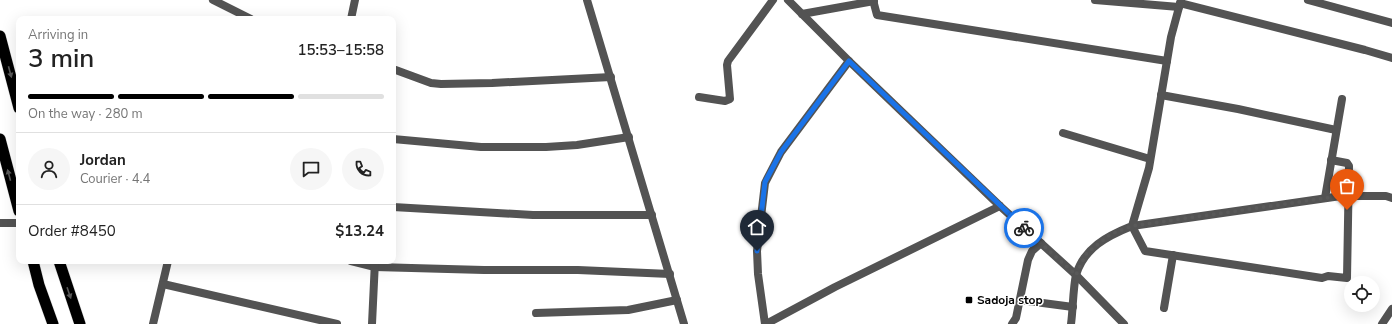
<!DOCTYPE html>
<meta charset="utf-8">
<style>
:root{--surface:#fff;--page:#f6f6f6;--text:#222;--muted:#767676;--line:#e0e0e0;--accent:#000}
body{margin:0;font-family:"Nunito Sans",sans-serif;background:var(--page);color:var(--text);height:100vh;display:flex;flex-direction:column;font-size:15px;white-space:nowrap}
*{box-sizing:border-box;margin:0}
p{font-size:13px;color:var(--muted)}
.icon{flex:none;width:22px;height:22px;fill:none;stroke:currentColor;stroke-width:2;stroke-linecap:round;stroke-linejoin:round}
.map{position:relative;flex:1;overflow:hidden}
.panel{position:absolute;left:16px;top:16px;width:380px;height:248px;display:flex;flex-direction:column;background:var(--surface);border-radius:8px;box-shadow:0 4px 16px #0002}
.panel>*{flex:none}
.buttons{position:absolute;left:1344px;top:276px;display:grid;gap:8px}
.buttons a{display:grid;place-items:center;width:36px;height:36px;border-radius:50%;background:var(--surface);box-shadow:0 4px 16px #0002;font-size:20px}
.pin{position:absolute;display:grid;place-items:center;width:34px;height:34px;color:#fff;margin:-41px -17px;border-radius:50% 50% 50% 0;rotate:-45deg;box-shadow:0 0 4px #0007}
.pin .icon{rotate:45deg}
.courier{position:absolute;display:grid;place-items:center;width:40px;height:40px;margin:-20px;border:3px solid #1a73e8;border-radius:50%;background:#fff;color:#222;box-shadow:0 1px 5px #0007}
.overview em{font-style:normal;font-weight:600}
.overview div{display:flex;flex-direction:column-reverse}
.overview{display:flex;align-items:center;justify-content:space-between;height:68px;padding:0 12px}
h1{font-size:26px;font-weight:600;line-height:30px}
.bar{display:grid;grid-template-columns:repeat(4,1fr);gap:6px 4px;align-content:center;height:48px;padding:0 12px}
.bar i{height:5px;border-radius:3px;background:var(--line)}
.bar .selected{background:var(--accent)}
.bar p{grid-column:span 4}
.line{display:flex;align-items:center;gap:10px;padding:0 12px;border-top:1px solid var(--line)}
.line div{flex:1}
.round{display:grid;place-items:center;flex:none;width:42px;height:42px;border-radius:21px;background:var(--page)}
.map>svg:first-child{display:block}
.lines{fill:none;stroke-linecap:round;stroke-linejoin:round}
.trunk-casing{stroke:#dbdbdb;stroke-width:12}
.minor{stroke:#535353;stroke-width:8}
.tertiary{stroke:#535353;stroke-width:8}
.trunk{stroke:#000;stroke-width:11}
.oneway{fill:#595959}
.done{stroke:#595959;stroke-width:4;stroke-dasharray:0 7.2}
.route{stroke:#1a73e8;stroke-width:5}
.poi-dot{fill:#000;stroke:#fff;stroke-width:1.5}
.labels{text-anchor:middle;stroke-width:3;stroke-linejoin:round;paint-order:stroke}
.poi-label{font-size:12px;font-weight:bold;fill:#000;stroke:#fff;text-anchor:start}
</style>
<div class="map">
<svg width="1392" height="324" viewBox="0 0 1392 324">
<rect width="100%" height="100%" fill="#fff"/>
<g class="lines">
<defs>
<g id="trunk">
<polyline points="0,36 19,108"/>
<polyline points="0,139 19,211"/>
<polyline points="33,261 39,285 53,324"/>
<polyline points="59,261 80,324"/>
</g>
</defs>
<use href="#trunk" class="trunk-casing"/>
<g class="minor">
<polyline points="213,0 251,19"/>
<polyline points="873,0 877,15 1167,61"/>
<polyline points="1095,0 1179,7"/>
<polyline points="1308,0 1392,23"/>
<polyline points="1180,3 1365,50 1392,58"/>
<polyline points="802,14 874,1"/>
<polyline points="351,19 355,0"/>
<polyline points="393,69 431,83 441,84 492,83 611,77"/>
<polyline points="1161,95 1238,109 1336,130"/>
<polyline points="699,97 725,101 730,99 727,65 728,61 773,0"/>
<polyline points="1063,133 1150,159"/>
<polyline points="393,139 481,147 546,147 577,145 629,137"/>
<polyline points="1331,160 1347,163 1349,166 1347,278 1328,276 1322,278 1145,251 1132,226 1341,196 1386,196 1392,198"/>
<polyline points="1325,198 1342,99"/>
<polyline points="393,207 533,215 652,215"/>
<polyline points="0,223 19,223"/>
<polyline points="351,261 375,267 484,270 578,270 670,274"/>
<polyline points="163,284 337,324"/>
<polyline points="1020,300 1073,307"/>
<polyline points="1164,308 1173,255"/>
<polyline points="536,313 628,310 677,300"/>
<polyline points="153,324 168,261"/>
<polyline points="372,324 375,261"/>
<polyline points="765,324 758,274 757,251 765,183 781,152 849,61"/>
<polyline points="1012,324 1016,318 1028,260 1032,251 1041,243"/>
<path d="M 1071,324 C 1073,310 1073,288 1076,275 C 1084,248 1107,236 1132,226 L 1149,168 L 1171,37 L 1181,0"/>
<polyline points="1382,324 1392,309"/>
</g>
<g class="tertiary">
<polyline points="587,0 684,324"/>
<polyline points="788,0 849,61 1000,206 1076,275 1124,324"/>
<polyline points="766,324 835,287 1000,206"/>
</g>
<use href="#trunk" class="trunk"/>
</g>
<defs><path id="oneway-solid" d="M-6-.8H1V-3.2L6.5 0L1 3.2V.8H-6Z"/></defs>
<g class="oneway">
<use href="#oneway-solid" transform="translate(10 72) rotate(75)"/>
<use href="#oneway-solid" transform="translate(9 175) rotate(-105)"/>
<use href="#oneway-solid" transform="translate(69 293) rotate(71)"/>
</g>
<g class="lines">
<polyline class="done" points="1024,228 1076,275 1086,254 1111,234 1132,226 1340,196 1347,196 1347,210"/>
<polyline class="route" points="757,251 765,182 781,152 849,61 1024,228"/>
</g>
<rect class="poi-dot" x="965" y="296" width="8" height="8" rx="2"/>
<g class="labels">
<g class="poi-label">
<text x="977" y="304">Sadoja stop</text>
</g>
</g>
</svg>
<div class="buttons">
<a><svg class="icon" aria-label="locate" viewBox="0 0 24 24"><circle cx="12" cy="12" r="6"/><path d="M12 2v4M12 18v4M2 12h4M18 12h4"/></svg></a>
</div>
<div class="pin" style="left:1347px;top:210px;background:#ea580c"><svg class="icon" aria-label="bag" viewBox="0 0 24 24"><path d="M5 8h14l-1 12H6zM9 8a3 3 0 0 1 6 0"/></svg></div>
<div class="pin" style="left:757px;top:251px;background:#1f2937"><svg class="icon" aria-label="home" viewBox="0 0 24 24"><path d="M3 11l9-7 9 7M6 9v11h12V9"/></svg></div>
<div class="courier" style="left:1024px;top:228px"><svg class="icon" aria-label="bike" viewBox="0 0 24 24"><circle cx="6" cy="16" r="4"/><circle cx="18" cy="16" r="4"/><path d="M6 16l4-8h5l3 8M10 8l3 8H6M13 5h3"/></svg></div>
<section class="panel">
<div class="overview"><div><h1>3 min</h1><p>Arriving in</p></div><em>15:53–15:58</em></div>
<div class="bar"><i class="selected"></i><i class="selected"></i><i class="selected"></i><i></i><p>On the way · 280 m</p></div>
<div class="line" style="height:72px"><a class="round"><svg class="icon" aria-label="person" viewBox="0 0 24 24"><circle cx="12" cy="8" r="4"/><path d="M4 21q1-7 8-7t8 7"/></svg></a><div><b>Jordan</b><p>Courier · 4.4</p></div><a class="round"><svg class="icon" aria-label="chat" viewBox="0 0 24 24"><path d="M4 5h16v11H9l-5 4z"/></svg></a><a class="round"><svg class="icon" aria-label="phone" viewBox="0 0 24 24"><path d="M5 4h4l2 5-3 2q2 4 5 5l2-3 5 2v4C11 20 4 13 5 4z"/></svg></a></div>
<div class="line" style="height:52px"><div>Order #8450</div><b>$13.24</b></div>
</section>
</div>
